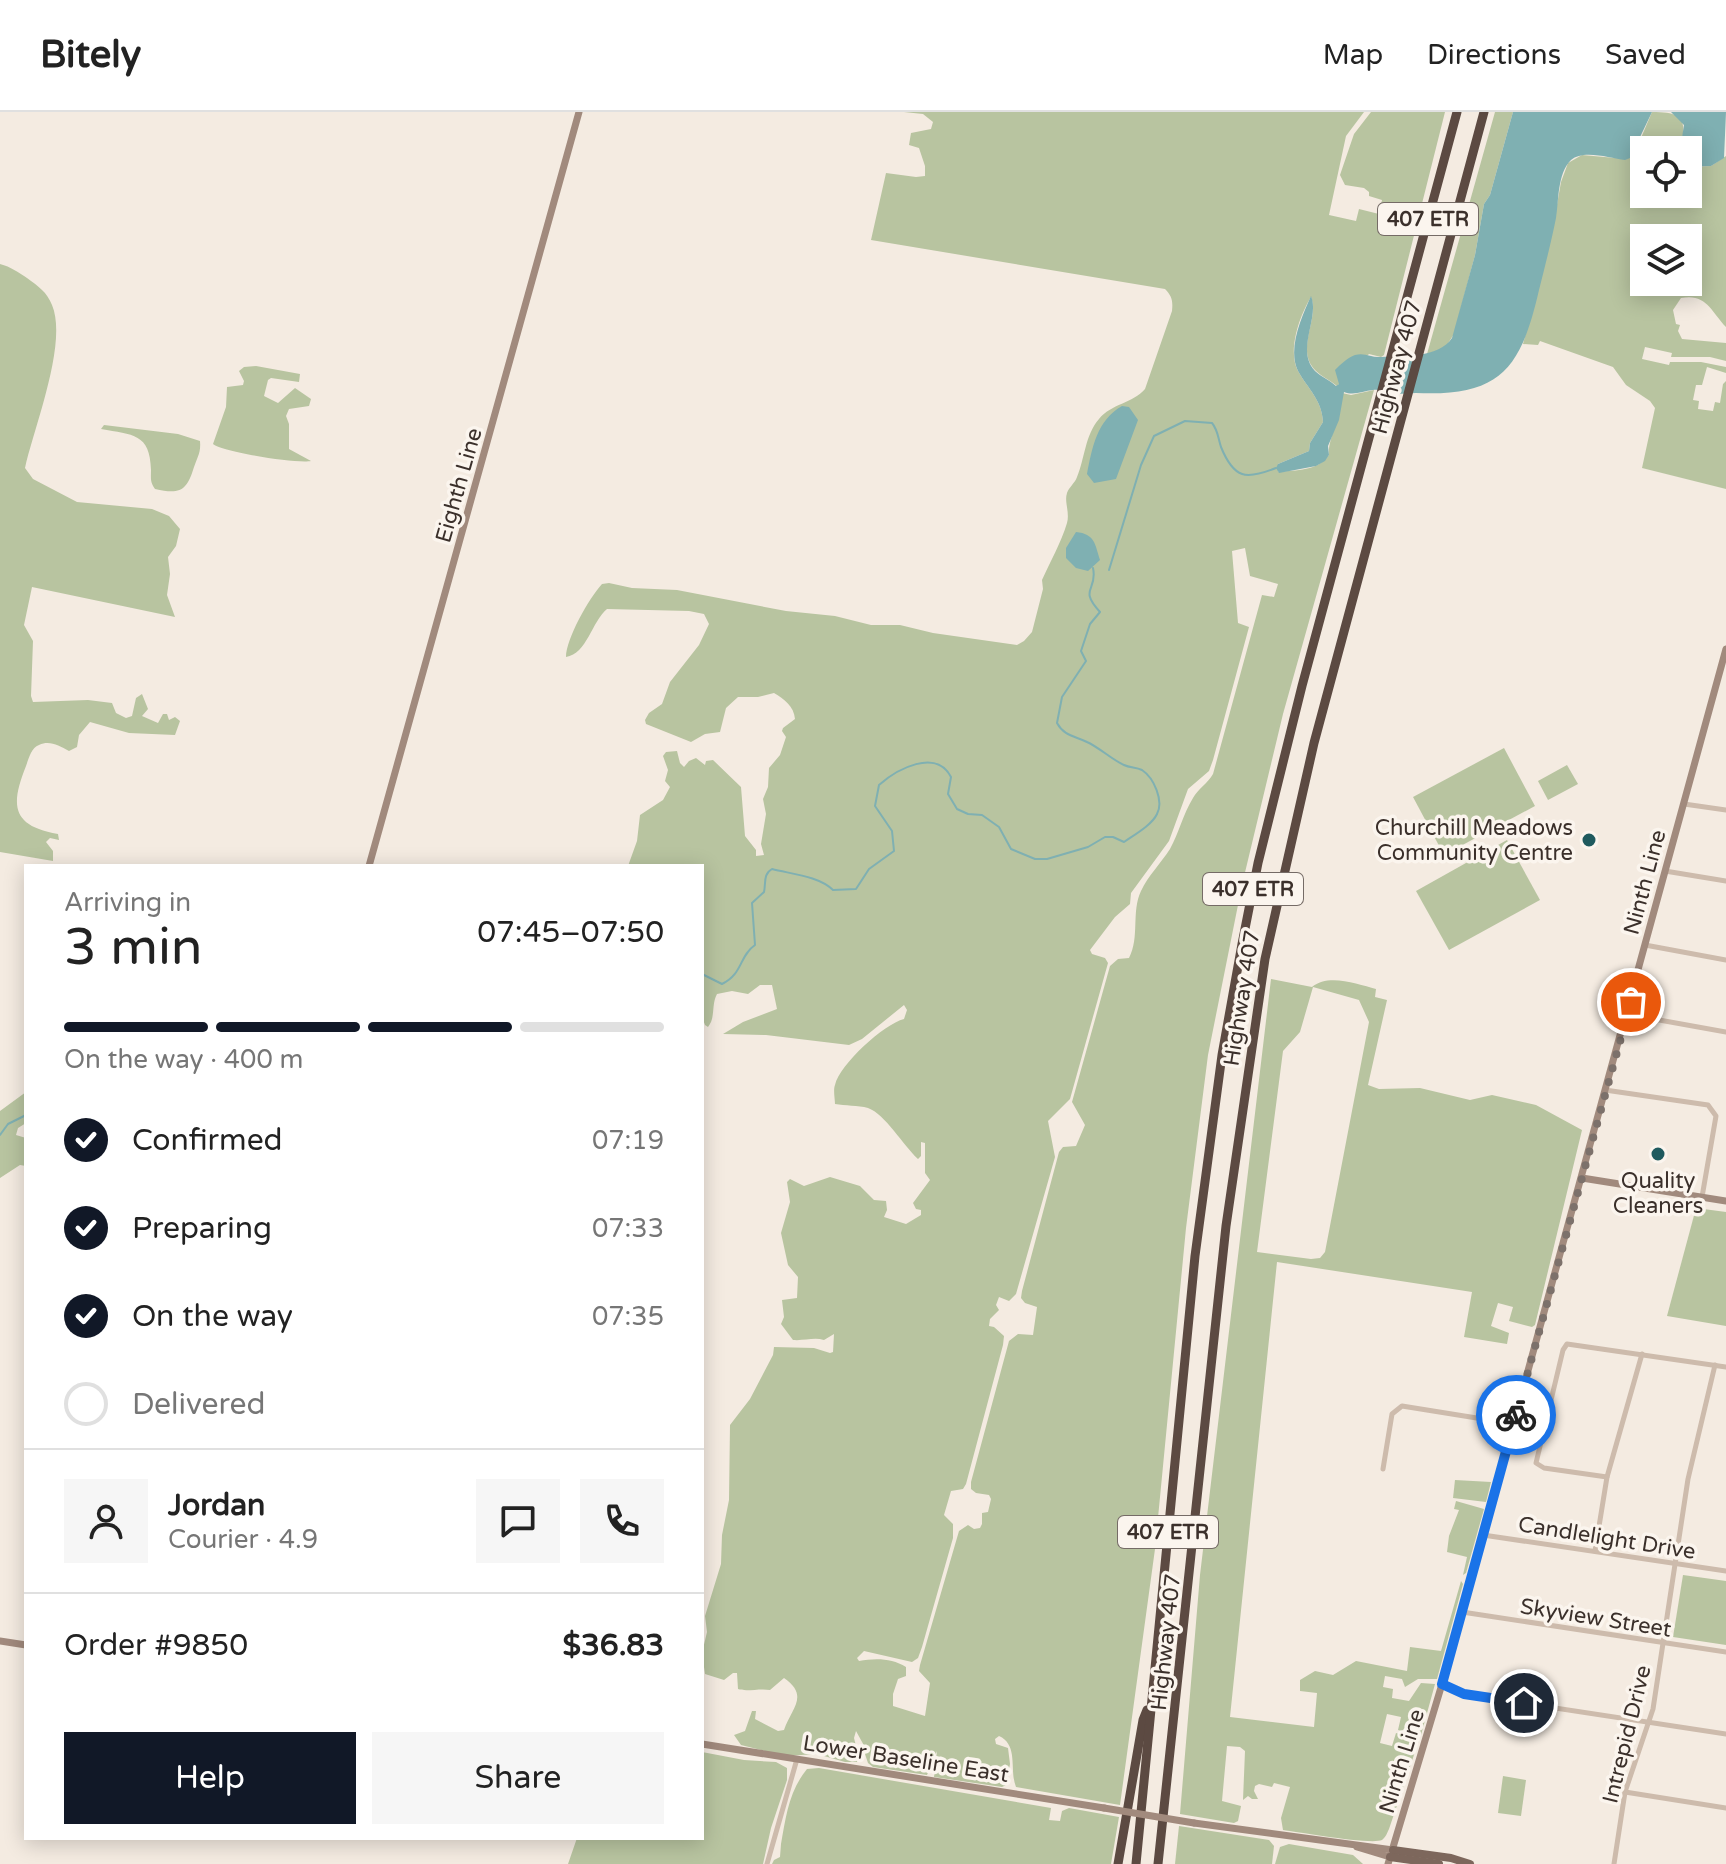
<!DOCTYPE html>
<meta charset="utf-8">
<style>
:root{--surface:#fff;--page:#f6f6f6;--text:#222;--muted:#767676;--line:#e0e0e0;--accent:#111827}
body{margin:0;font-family:"Varela Round",sans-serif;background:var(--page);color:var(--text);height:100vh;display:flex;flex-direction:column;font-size:30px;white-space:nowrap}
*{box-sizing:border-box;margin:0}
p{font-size:26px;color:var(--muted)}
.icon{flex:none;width:44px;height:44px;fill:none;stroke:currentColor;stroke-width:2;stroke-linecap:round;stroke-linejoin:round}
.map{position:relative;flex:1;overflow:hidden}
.side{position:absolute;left:24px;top:752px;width:680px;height:976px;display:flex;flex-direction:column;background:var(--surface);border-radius:0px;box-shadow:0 4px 20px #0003}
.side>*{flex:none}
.fabs{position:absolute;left:1630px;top:24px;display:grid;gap:16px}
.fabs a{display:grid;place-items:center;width:72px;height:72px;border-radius:0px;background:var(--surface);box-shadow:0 4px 20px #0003;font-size:40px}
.pin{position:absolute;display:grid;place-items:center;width:68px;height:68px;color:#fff;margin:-34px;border:4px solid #fff;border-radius:50%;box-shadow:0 2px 8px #0007}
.courier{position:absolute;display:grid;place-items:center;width:80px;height:80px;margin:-40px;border:6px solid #1a73e8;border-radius:50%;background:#fff;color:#222;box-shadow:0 2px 10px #0007}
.headline em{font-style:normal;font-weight:600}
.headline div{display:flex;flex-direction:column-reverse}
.headline{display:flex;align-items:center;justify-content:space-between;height:136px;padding:0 40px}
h1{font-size:52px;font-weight:600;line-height:60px}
.bar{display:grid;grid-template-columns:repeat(4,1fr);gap:12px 8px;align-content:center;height:96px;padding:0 40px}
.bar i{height:10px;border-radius:6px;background:var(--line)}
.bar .on{background:var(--accent)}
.bar p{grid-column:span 4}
.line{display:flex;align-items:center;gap:20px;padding:0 40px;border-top:2px solid var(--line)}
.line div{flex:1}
.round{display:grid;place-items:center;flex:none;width:84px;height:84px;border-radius:0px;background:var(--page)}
ol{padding:0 40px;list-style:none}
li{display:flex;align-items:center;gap:24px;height:88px}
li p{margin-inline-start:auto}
li .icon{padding:8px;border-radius:50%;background:var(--accent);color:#fff;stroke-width:4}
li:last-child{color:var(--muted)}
li i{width:44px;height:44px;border:4px solid var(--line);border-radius:50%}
.cta{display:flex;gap:16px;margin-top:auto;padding:16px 40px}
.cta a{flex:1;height:92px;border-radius:0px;background:var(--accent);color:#fff;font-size:32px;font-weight:600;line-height:92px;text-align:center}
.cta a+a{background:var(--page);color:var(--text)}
header{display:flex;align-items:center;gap:48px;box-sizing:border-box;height:112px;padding:0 40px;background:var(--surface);border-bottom:2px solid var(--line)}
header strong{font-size:38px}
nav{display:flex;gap:44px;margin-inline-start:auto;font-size:28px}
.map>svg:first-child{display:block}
.green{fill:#b8c4a0;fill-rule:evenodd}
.water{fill:#7fb0b2}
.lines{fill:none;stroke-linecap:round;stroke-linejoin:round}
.stream{stroke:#7fb0b2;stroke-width:2}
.street{stroke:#cdbbac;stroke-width:5}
.secondary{stroke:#a18a7d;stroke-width:7}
.primary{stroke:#7d675c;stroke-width:8}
.highway{stroke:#5c4a42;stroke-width:9}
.secondary-bridge{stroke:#a18a7d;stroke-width:7}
.done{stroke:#7c716b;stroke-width:8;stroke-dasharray:0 14.4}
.route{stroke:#1a73e8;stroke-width:10}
.poi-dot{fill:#1f5a5e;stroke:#fbf5ee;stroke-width:3}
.labels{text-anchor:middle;stroke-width:7;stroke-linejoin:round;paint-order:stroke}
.shield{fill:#fbf5ee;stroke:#756b66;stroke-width:2}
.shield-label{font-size:20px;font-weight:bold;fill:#3b302b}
.street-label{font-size:22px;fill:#3b302b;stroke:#fbf5ee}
.poi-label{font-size:22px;fill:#3b302b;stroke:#fbf5ee;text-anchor:end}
</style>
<header>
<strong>Bitely</strong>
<nav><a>Map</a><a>Directions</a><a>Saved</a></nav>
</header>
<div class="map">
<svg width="1726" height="1752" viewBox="0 0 1726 1752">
<rect width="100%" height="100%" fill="#f4ebe1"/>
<g class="green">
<path d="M 904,0 L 1364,0 L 1346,24 L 1329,103 L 1356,109 L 1359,97 L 1379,102 L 1382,88 L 1369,84 L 1369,80 L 1364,76 L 1345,73 L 1340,63 L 1354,22 L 1371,0 L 1445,0 L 1384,243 L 1381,245 L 1369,242 L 1337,274 C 1330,268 1322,265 1316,259 C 1294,238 1320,207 1311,185 C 1300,203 1287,238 1298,259 C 1308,277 1322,288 1323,310 L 1310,331 L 1309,339 L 1278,352 L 1278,360 C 1296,358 1318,359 1329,343 C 1327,329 1342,302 1342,281 L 1351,283 L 1374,278 L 1283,602 L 1242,773 L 1208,943 L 1186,1116 L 1155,1437 L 1120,1693 L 1016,1675 C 1009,1658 1019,1633 999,1624 L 995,1627 L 996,1632 L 1008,1636 L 1010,1652 L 1006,1673 L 1002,1675 L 934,1665 L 937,1639 L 927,1663 L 873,1655 L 868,1651 L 865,1642 L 867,1639 L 856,1619 L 854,1626 L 859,1646 L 857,1650 L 845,1650 L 817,1642 L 785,1644 L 741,1633 L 734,1623 L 745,1619 L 752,1599 L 756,1599 L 755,1607 L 778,1619 L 784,1618 C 791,1597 810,1584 784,1566 L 770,1578 C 760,1576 746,1580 738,1577 L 737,1561 L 733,1561 L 724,1568 L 705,1562 L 702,1541 L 707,1520 L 705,1504 L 721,1452 L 722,1423 L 729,1388 L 730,1313 L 750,1287 L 773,1243 L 774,1235 L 814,1236 L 830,1241 L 833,1240 L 834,1222 L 824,1228 C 814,1225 804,1229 793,1228 L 781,1212 L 784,1205 L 782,1188 L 797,1186 L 798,1165 L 788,1153 L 781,1121 L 790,1090 L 787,1070 L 790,1067 L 804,1074 L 830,1065 L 860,1074 L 874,1088 L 886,1089 L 887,1098 L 884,1105 L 906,1112 L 921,1103 L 921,1098 L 916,1097 L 913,1091 L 930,1068 L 925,1061 L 925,1031 L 921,1030 L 921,1044 L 918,1047 C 903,1033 885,1002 868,996 C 858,993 845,994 835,992 C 835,987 833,978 835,973 C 840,952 884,912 904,907 L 907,898 L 904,893 L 862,927 L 849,933 L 766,923 L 723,922 L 743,910 L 777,897 L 772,873 L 760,873 L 748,882 L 732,879 L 717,882 C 711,893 716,905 708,915 L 705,913 L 702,905 L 702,754 L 628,754 L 637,729 L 640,703 L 663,688 L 670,675 L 665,669 L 668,658 L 663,644 L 666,640 L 677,639 L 680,651 L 684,655 L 689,649 L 696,646 L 705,653 L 706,649 L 713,648 L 741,675 L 745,724 L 756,738 L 756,744 L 764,743 L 761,732 L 766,702 L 763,687 L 768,675 L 769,656 L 780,643 L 786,625 L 782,619 L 783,616 L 795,607 C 794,594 784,587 774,581 L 758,585 L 738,585 L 726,596 L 720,620 L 705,622 L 691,630 L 646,612 L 645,608 L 649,601 L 662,592 L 670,570 L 699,533 L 709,512 L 704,502 L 689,499 L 607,497 C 592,509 587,542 566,545 C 566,527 589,486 602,472 L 609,471 L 632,476 L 677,478 L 786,499 L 835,504 L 871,513 L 900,513 L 933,521 L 1017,533 L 1024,529 L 1032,520 L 1043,477 L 1042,468 C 1050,450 1061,431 1067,411 C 1070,400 1064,390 1067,381 C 1069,375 1075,371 1077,365 C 1085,346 1085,323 1099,307 C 1111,292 1133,291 1145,277 L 1172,199 C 1173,189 1172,184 1165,177 L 871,128 L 886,61 L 916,65 L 925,64 L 925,54 L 919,36 L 909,33 L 911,21 L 931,17 L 933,10 L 923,2 ZM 1245,436 L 1250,464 L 1278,472 L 1274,485 L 1262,483 L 1213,662 C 1208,671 1198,677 1193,686 C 1183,702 1179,721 1170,737 C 1161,751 1148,764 1141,779 C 1131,800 1140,825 1129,846 L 1118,847 L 1110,854 L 1072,990 L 1085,1013 L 1076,1034 L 1063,1035 L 1059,1040 L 1022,1179 L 1021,1186 L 1025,1191 L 1037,1195 L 1033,1223 L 1018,1222 L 1009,1229 L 971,1370 L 971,1377 L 976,1381 L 989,1383 L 991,1387 L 988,1400 L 982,1401 L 982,1412 L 980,1416 L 974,1417 L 968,1413 L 959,1419 L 920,1553 L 919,1559 L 930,1571 L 925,1604 L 893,1594 L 893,1582 L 898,1567 L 906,1564 L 906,1555 C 892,1546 875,1546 859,1549 L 857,1546 L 864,1539 L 912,1550 L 918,1546 L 922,1535 L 953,1426 L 953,1412 L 944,1403 L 951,1379 L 963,1377 L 966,1372 L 1003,1233 L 1004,1224 L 994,1215 L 989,1214 L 990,1207 L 999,1198 L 996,1193 L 999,1185 L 1009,1189 L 1016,1182 L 1055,1045 L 1048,1009 L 1070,987 L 1108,851 L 1105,846 L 1092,842 L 1090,838 L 1115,805 L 1130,792 L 1131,781 L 1169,729 L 1188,677 L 1209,659 L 1213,648 L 1249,515 L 1238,511 L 1232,439 Z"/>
<polygon points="1495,0 1513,0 1490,83 1484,92 1475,143 1454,222 1445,236 1427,242"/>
<path d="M 1652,0 C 1685,0 1687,8 1680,38 L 1644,38 L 1644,82 L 1688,82 L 1688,55 L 1711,54 L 1726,44 L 1726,215 C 1711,199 1706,181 1681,186 L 1673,198 L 1676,212 L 1680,213 L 1678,219 L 1682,227 L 1726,231 L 1726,249 L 1710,245 L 1671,245 L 1672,241 L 1645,235 L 1642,247 L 1669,253 L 1670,250 L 1701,250 L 1726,255 L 1726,261 L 1707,255 L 1702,273 L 1696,273 L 1693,288 L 1699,289 L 1698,297 L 1713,299 L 1715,290 L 1720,291 L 1723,272 L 1726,269 L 1726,377 L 1642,356 L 1655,296 L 1650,289 L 1626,273 L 1613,255 L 1540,229 L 1538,233 L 1523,232 L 1552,121 L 1561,70 L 1568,51 L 1582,43 L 1627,47 L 1635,40 ZM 1644,126 L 1688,126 L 1688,170 L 1644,170 Z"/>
<path d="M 0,152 C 11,155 18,160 27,166 C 38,174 47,180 52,193 C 68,231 34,315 25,356 L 33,367 L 77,390 L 152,397 L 169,404 L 180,417 L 176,434 L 168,445 L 170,462 L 167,483 L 175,505 L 32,475 L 24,513 L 33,529 L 31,584 L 33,590 L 88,588 L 112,591 L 116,601 L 126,606 L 132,604 L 136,586 L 142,582 L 148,597 L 142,604 L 158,611 L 163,602 L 167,602 L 169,608 L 175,605 L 180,609 L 175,623 L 129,621 L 90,610 L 79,623 L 77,635 L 69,639 C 59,634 50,628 39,633 C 31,636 29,646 26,654 C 10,694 12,714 58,722 L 59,728 L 50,726 L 46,730 L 53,739 L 53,749 L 0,740 Z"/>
<path d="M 256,254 L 300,262 L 299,270 L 271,266 L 268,268 L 264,284 L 278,291 L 295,276 L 311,287 L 309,294 L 289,297 L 286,304 L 289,312 L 289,337 L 311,349 C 297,352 223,340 213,332 L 226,295 L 227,275 L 243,273 L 244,269 L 239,259 L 244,255 Z"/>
<path d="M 104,313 L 178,322 L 200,329 C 201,340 198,344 194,355 C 187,378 181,383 155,377 C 150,370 151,367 151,358 C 150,321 133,323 101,317 Z"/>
<polygon points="1504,636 1535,694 1444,743 1413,685"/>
<polygon points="1567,653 1578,672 1548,688 1538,669"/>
<polygon points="1507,728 1540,788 1449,838 1416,779"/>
<path d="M 1271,867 L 1312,875 C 1328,861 1358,872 1376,877 L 1375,885 L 1387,888 L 1368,973 L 1379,977 L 1420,976 L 1470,988 L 1492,983 L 1536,993 L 1582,1018 L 1535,1213 L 1532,1215 L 1509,1209 L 1513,1195 L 1498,1191 L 1491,1214 L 1509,1221 L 1507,1232 L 1464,1225 L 1472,1180 L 1277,1150 L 1230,1605 L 1314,1615 L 1317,1581 L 1300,1579 L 1300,1568 L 1315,1559 L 1333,1563 L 1356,1549 L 1407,1559 L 1410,1535 L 1441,1539 L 1461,1469 L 1463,1472 L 1437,1567 L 1418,1567 L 1405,1575 L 1402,1567 L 1385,1564 L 1383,1575 L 1393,1577 L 1392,1586 L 1409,1589 L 1421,1571 L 1435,1572 L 1421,1623 L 1418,1624 L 1398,1618 L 1401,1605 L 1387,1602 L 1380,1631 L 1392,1634 L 1396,1621 L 1419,1628 L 1389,1717 C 1387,1721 1386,1725 1382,1728 C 1371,1733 1299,1720 1283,1718 L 1281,1706 L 1290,1675 L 1274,1671 L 1272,1675 L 1259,1672 L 1255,1674 L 1254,1679 L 1258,1687 L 1252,1687 L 1248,1684 L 1243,1688 L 1245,1639 L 1240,1635 L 1227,1634 L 1222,1689 L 1241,1694 L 1238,1709 L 1234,1711 L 1180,1702 L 1200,1463 ZM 1313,875 L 1359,888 L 1369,910 L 1325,1140 L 1320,1146 L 1311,1147 L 1257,1140 L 1283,939 L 1300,920 Z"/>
<polygon points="26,980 26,1011 18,1016 16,1023 26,1026 26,1054 20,1053 0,1066 0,999"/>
<polygon points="1696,1096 1726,1100 1726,1214 1667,1204"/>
<polygon points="1455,1368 1491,1370 1486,1390 1453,1386"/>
<polygon points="1456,1389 1484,1397 1466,1461 1463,1463 1467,1445 1447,1440 1449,1424 1459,1398 1454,1397"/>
<polygon points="1683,1463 1726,1469 1726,1533 1673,1525"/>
<polygon points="702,1640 744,1648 776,1650 787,1656 787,1668 771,1716 763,1752 568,1752 577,1726 702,1726"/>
<path d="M 819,1656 L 1051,1696 L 1049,1708 L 1060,1709 L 1062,1699 L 1069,1696 L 1119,1705 L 1111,1752 L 772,1752 L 774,1748 L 780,1745 L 781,1732 C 786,1704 789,1679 807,1657 Z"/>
<polygon points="1503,1664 1526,1668 1521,1704 1498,1701"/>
<polygon points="1179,1714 1269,1728 1274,1734 1272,1752 1175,1752"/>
<polygon points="1289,1732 1353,1743 1363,1752 1275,1752 1280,1735"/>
</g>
<g class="water">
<path d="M 1513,0 L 1652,0 L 1630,46 L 1625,48 C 1610,46 1583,37 1571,48 C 1557,62 1559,89 1556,106 C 1551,131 1545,154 1539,178 C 1521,256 1501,285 1416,281 C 1410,281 1404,282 1397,282 C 1389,281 1382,277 1373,278 C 1363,279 1354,284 1344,280 L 1339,308 L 1328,334 L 1329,343 L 1325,349 L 1316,354 L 1279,361 L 1276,356 L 1278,352 L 1309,339 L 1310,331 L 1323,310 C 1322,288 1308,277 1298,259 C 1287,237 1302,204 1311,184 C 1320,206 1295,238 1315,259 C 1321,265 1330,268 1336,274 L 1339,272 L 1335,258 C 1341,252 1347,246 1355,243 C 1365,240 1372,246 1381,245 C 1403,244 1439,246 1452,226 L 1475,143 L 1484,92 L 1490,83 Z"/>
<polygon points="1671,0 1726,0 1724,46 1711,54 1688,55 1688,38 1680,38 1684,13"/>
<path d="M 1122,294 L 1129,295 L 1138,308 L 1116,367 L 1094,371 L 1087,362 C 1092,336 1097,308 1122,294 Z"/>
<path d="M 1076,420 C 1095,422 1095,432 1100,448 L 1088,459 L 1076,456 L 1066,446 L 1066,436 Z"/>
</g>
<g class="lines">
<g class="stream">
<path d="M 1109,458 L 1141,353 L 1154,324 L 1185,309 L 1212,311 C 1218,318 1218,326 1221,335 C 1234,367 1246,368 1276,356"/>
<path d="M 702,862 L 722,872 C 743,862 739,844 755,833 L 752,791 L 764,780 C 766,771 763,762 772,757 C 791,762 819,764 833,778 L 856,777 L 869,757 L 894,739 L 892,719 L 875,694 L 879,673 C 897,657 936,636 951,665 L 948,682 L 957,697 L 968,702 L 982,703 L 999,715 L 1011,737 L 1035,747 L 1047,747 L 1088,735 L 1105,725 L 1113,725 L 1124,730 C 1134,723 1152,713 1157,702 C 1164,689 1154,666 1142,658 C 1136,655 1130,656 1124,653 C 1111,647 1100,636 1087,630 C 1075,624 1064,624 1057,611 L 1062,585 L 1086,549 L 1081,539 L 1090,512 L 1100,500 C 1078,476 1098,479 1093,456"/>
<polyline points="0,1023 8,1012 26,1003"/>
</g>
<g class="street">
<polyline points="1684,692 1726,698"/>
<polyline points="1665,759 1726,769"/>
<polyline points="1645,833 1726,848"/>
<polyline points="1626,902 1726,920"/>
<polyline points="1605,978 1708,993 1716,1004 1702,1085"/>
<polyline points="1383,1357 1392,1302 1402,1294 1514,1312"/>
<polyline points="1607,1365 1544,1356 1536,1351 1563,1238 1567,1232 1726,1255"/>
<polyline points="1483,1423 1726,1459"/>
<polyline points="1595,1439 1607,1365 1642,1242"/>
<polyline points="1462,1500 1726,1540"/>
<polyline points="1442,1572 1464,1582 1726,1622"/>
<polyline points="1625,1680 1726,1696"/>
<polyline points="767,1752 797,1647"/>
<polyline points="1614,1752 1625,1680 1653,1597 1688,1367 1715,1253"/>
</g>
<g class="secondary">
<polyline points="369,754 579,0"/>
<polyline points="1582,1066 1726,1089"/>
<polyline points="0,1529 26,1533"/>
<polyline points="702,1632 1104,1696"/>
<polyline points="1194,1711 1393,1738"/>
<polyline points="1357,1735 1390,1745"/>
<polyline points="1388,1752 1442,1572 1726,537"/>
</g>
<g class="primary">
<polyline points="1393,1738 1451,1746 1470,1752"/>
<polyline points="1390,1745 1439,1752"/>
</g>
<g class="highway">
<polyline points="1118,1752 1143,1608 1147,1598"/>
<polyline points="1136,1752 1195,1144 1222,943 1242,832 1258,751 1302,574 1457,0"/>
<polyline points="1158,1752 1226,1114 1265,847 1314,631 1484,0"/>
</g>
<polyline class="secondary-bridge" points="1104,1696 1194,1711"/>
</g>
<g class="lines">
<polyline class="done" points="1516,1303 1631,890"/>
<polyline class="route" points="1516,1303 1442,1572 1464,1582 1524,1591"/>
</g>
<g class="poi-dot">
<circle cx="1589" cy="728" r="8"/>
<circle cx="1658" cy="1042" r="8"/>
</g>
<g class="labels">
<g class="shield">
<rect x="1378" y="91" width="100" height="32" rx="6"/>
<rect x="1203" y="761" width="100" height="32" rx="6"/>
<rect x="1118" y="1404" width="100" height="32" rx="6"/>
</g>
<g class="shield-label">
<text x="1428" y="114">407 ETR</text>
<text x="1253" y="784">407 ETR</text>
<text x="1168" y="1427">407 ETR</text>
</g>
<g class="street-label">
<text transform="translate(1396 255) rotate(-75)" y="8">Highway 407</text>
<text transform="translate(458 373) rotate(-74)" y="8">Eighth Line</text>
<text transform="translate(1644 770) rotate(-75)" y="8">Ninth Line</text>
<text transform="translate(1241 886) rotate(-81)" y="8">Highway 407</text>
<text transform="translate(1607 1425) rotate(9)" y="8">Candlelight Drive</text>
<text transform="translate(1596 1505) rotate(9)" y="8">Skyview Street</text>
<text transform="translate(1165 1530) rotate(-84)" y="8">Highway 407</text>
<text transform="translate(1626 1622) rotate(-76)" y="8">Intrepid Drive</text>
<text transform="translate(906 1646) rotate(9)" y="8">Lower Baseline East</text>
<text transform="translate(1401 1649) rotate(-73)" y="8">Ninth Line</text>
</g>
<g class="poi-label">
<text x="1573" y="723">Churchill Meadows<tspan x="1573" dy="25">Community Centre</tspan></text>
<text x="1658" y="1076" text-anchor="middle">Quality<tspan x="1658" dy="25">Cleaners</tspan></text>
</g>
</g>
</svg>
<div class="fabs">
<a><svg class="icon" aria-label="locate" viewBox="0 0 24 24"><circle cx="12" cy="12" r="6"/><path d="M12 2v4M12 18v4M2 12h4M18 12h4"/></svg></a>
<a><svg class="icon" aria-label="layers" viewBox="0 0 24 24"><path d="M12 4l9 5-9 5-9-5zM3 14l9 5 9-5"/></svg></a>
</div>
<div class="pin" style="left:1631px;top:890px;background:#ea580c"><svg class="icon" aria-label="bag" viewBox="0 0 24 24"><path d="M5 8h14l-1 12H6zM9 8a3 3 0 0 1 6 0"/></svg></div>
<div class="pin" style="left:1524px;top:1591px;background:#1f2937"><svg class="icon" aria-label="home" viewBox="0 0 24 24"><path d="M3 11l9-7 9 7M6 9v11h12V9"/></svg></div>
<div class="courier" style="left:1516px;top:1303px"><svg class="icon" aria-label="bike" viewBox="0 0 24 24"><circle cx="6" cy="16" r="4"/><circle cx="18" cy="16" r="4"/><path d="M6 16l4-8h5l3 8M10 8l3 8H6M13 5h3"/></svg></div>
<section class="side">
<div class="headline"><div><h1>3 min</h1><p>Arriving in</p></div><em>07:45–07:50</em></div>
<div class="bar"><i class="on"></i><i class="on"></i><i class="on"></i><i></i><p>On the way · 400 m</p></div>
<ol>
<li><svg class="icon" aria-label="check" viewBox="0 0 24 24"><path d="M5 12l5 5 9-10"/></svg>Confirmed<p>07:19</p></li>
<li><svg class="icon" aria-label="check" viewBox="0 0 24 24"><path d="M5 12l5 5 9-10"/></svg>Preparing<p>07:33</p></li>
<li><svg class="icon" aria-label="check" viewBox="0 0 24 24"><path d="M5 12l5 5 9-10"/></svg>On the way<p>07:35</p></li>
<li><i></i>Delivered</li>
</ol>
<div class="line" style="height:144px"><a class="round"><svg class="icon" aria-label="person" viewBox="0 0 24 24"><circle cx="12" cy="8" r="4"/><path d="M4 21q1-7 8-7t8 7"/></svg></a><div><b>Jordan</b><p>Courier · 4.9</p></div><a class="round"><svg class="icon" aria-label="chat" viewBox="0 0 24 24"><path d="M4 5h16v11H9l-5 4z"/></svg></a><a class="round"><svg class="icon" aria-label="phone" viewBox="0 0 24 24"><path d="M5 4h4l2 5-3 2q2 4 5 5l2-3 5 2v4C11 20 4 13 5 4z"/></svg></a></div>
<div class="line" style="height:104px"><div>Order #9850</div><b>$36.83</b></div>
<div class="cta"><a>Help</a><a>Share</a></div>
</section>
</div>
